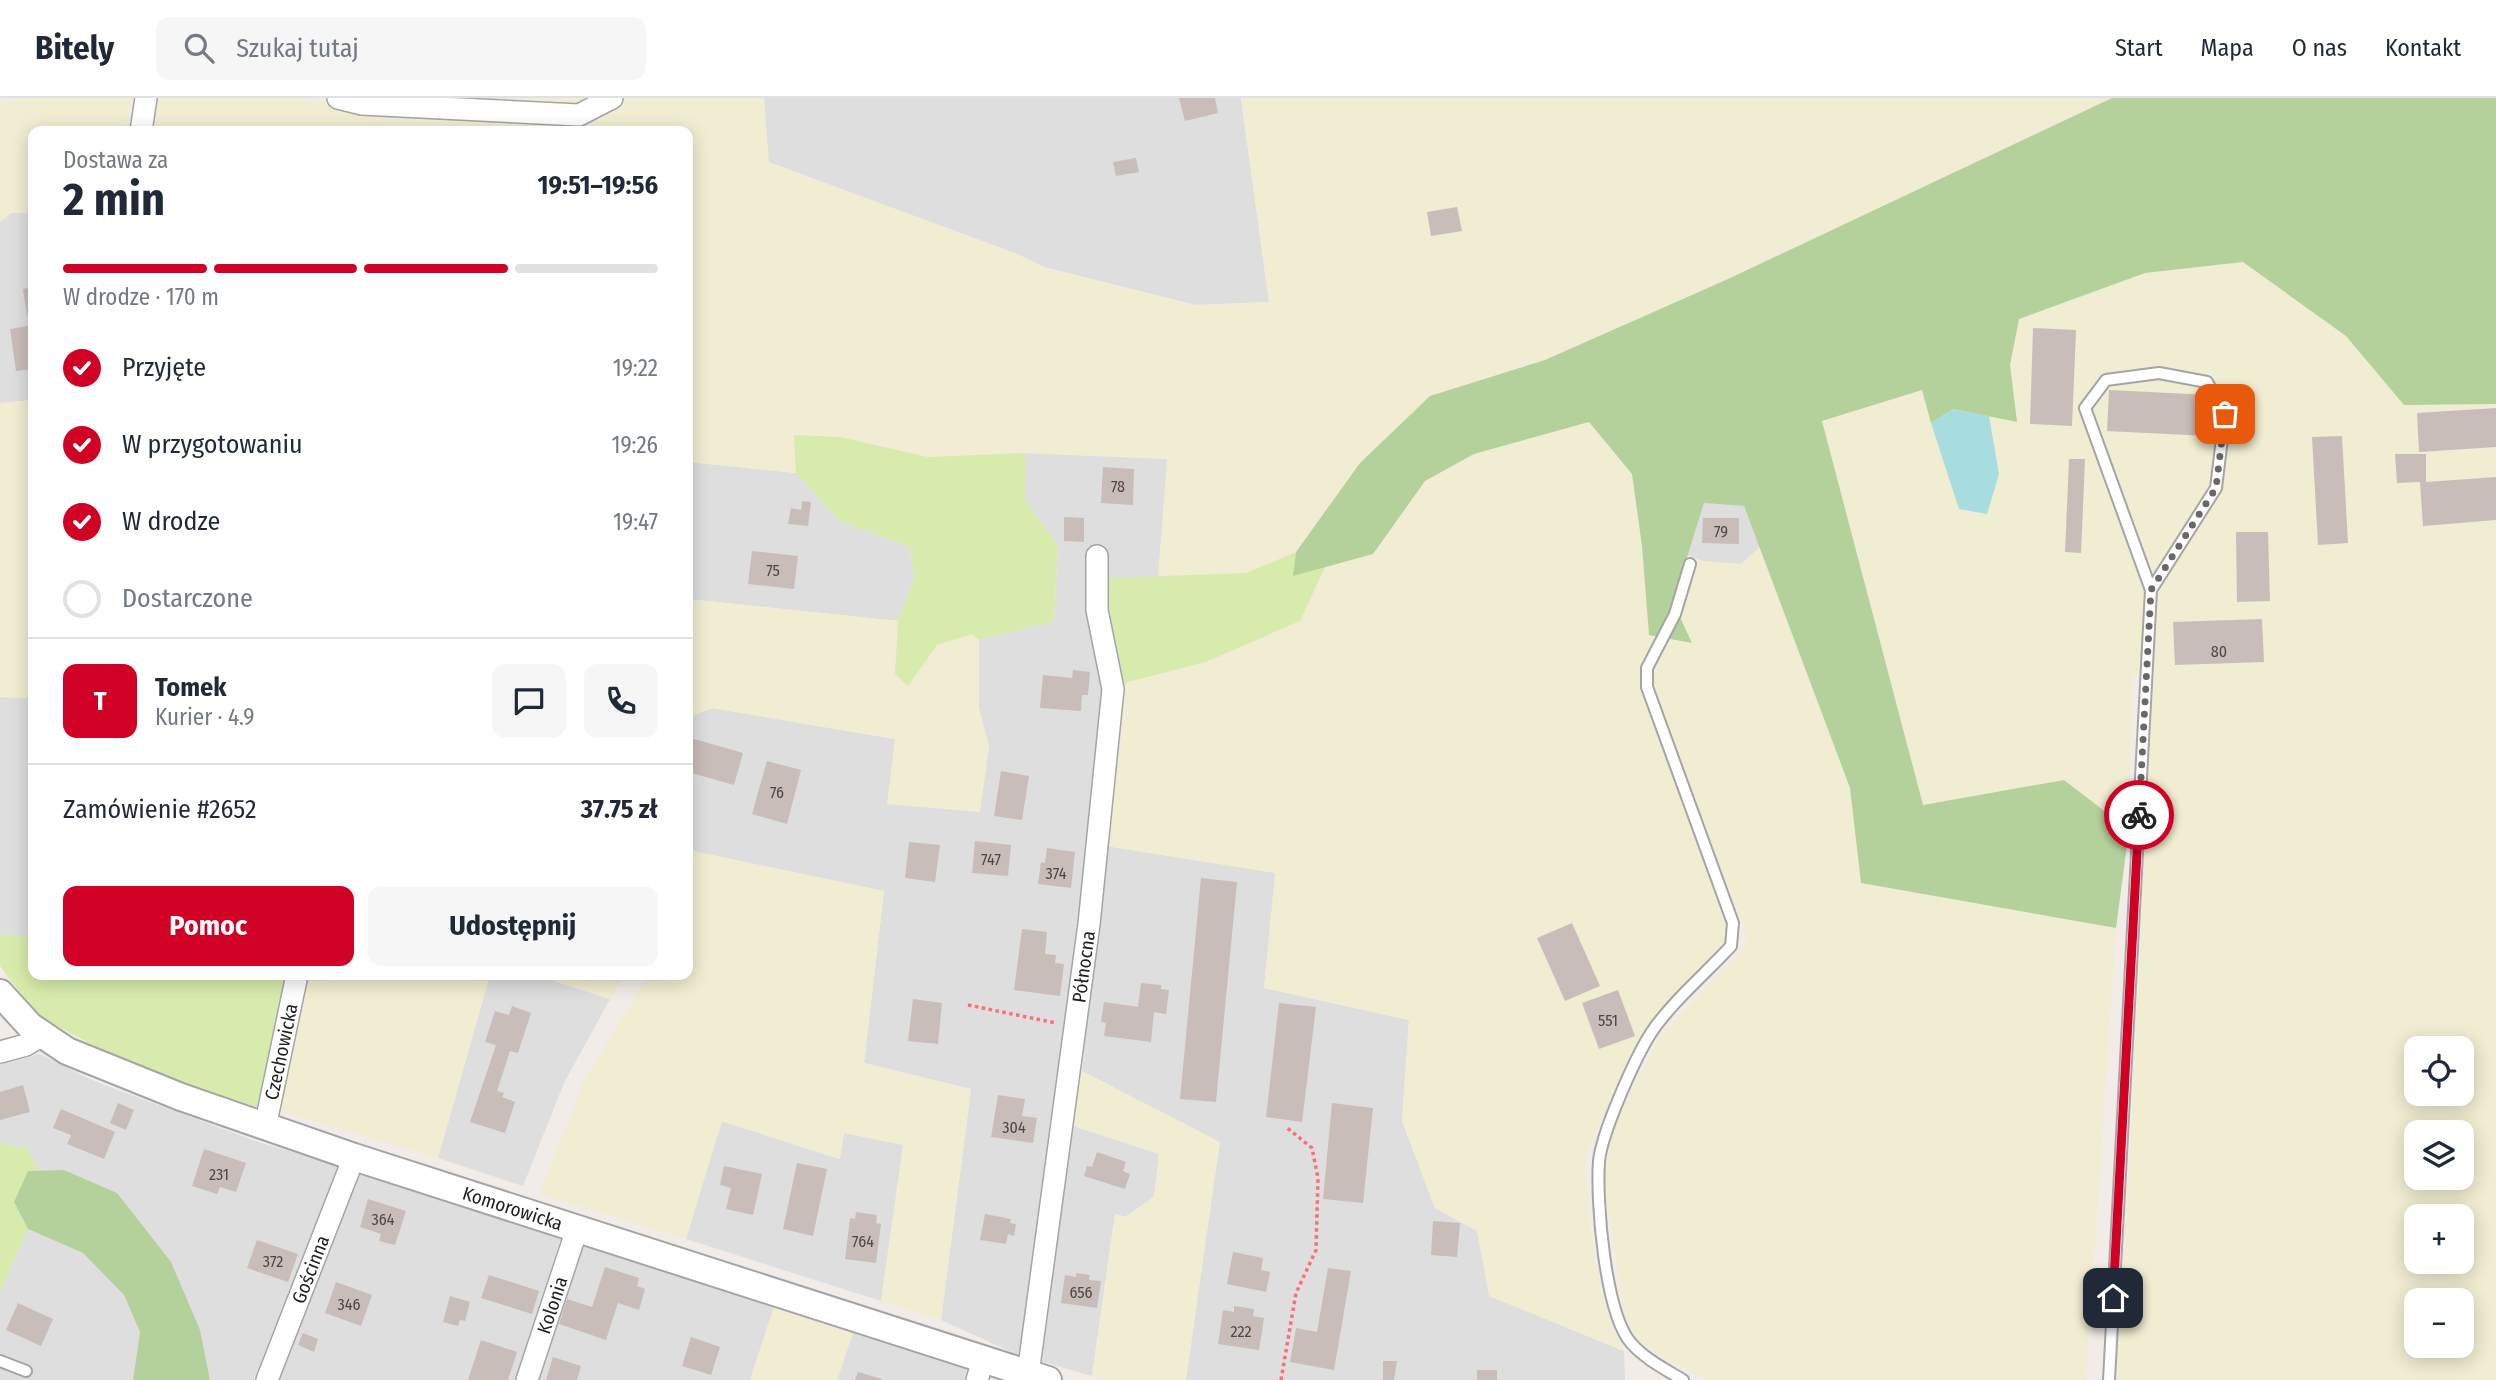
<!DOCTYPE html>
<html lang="pl">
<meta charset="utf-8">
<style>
:root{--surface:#fff;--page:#f6f6f7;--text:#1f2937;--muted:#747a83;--line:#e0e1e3;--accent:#d10025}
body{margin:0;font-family:"Fira Sans Condensed",sans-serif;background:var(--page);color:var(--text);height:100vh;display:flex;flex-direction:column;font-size:26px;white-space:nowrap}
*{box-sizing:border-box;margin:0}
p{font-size:23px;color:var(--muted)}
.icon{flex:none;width:38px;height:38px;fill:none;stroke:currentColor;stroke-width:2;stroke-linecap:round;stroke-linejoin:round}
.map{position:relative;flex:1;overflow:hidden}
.sheet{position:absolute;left:28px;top:28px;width:665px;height:854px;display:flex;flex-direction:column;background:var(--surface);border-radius:14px;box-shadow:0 4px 18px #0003}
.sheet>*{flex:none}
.tools{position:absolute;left:2404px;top:938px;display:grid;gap:14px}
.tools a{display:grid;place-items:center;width:70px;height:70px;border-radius:14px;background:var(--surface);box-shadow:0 4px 18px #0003;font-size:35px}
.pin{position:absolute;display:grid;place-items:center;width:60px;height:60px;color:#fff;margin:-30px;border-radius:14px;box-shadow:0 4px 10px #0006}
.courier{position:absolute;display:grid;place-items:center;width:70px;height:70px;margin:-35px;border:5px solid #d10025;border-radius:50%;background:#fff;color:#222;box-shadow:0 2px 9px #0007}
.head em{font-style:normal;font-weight:700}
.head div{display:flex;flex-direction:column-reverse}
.head{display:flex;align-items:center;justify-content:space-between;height:119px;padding:0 35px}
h1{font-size:46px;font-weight:700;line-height:52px}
.bar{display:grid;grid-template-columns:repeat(4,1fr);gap:10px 7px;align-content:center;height:84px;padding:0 35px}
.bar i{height:9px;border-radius:5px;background:var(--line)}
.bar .selected{background:var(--accent)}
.bar p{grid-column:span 4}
.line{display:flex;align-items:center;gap:18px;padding:0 35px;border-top:2px solid var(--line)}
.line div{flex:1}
.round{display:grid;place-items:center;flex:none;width:74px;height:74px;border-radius:14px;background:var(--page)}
ol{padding:0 35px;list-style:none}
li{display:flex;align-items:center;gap:21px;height:77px}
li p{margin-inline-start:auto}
li .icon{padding:7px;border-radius:50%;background:var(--accent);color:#fff;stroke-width:4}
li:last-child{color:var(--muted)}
li i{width:38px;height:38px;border:4px solid var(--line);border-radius:50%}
.action{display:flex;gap:14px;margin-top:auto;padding:14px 35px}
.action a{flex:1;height:80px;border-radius:14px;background:var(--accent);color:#fff;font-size:28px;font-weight:700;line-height:80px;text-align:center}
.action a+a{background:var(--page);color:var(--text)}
header{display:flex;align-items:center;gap:42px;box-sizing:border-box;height:98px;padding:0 35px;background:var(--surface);border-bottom:2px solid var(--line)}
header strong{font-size:33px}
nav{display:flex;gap:38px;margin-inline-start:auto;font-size:24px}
.search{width:490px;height:63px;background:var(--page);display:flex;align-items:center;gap:18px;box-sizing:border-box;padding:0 24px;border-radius:14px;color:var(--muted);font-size:26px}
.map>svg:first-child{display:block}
.residential{fill:#dfdede}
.farmland{fill:#f0edd2;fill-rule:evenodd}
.grass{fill:#d7ecac}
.forest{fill:#b4d19b}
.water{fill:#a7dddf}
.building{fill:#c9bdba}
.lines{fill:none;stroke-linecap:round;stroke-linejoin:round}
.service-casing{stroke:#a5a5a5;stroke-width:14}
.minor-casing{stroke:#a5a5a5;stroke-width:24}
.tertiary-casing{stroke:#a5a5a5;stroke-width:30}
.path{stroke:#fd6c77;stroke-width:3.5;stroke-dasharray:3.5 3.5;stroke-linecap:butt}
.service{stroke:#fff;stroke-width:10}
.minor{stroke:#fff;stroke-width:21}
.tertiary{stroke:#fff;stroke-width:26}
.done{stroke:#6a6866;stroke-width:7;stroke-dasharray:0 12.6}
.route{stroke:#d10025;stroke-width:9}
.labels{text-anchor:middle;stroke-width:6;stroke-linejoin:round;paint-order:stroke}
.number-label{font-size:16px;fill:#4b4847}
.street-label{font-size:19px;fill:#212121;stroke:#fff}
</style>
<header>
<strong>Bitely</strong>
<div class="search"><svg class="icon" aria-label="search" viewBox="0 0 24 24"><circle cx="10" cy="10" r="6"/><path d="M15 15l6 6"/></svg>Szukaj tutaj</div>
<nav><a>Start</a><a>Mapa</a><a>O nas</a><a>Kontakt</a></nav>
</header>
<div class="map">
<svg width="2496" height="1282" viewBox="0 0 2496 1282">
<rect width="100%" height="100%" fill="#f1ece7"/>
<g class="residential">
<polygon points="764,0 1241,0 1269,204 1195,207 1044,169 1017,156 768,64"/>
<polygon points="11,115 33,115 33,302 0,305 0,124"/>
<polygon points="1025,355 1168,361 1158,480 1090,481 1103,591 1080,811 1020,1258 941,1222 971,991 864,965 884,793 688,752 688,620 712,610 895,641 989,649 979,610 979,542 1054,523 1058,448 1025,402"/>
<polygon points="688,364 796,375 840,423 910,449 914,480 898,523 688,501"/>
<polygon points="1704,405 1744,408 1760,449 1742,466 1702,463 1686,456"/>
<polygon points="0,599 30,600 33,624 33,839 0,837"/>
<polygon points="1106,748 1276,775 1264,890 1409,922 1402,1023 1435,1110 1477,1133 1490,1198 1624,1253 1625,1282 1186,1282 1219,1044 1082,973"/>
<polygon points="490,877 535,877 610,901 564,985 523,1088 438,1060"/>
<polygon points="40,956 94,983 258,1044 339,1068 254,1282 210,1282 200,1232 64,1072 39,1073 27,1050 0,1045 0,966"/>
<polygon points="721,1023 839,1061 844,1035 904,1047 881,1203 686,1141"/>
<polygon points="1070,1027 1159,1056 1154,1099 1125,1119 1115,1116 1092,1278 1037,1262"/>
<polygon points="359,1076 561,1139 515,1282 277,1282"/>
<polygon points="28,1131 83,1155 124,1197 140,1234 133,1282 0,1282 0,1194"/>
<polygon points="582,1147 774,1209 750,1282 537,1282"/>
<polygon points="853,1235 967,1272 964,1282 837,1282"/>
</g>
<g class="farmland">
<polygon points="28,0 132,0 126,33 33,33 33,115 11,115 0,124 0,5"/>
<polygon points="155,0 299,0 360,14 579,30 601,23 620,0 764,0 769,64 1017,156 1043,169 1196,207 1269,204 1241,0 2112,0 1728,181 1545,262 1430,298 1360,365 1296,454 1246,475 1158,480 1167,361 1025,355 928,359 840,339 795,337 796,375 688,364 688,33 151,33"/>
<polygon points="410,0 598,0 578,14"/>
<path d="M 2243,164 L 2347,238 L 2404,307 L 2496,306 L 2496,1282 L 2118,1282 L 2154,577 L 2132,577 L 2129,732 L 2064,682 L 1923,707 L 1822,323 L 1922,292 L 1959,411 L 1999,376 L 1989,318 L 2017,323 L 2010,267 L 2019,221 L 2145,175 ZM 2417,950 L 2462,950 L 2462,996 L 2417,996 ZM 2417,1034 L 2462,1034 L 2462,1080 L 2417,1080 ZM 2417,1118 L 2462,1118 L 2462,1164 L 2417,1164 ZM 2417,1202 L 2462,1202 L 2462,1248 L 2417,1248 Z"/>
<polygon points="33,302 33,624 30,600 0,599 0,305"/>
<polygon points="1589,324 1632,376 1642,448 1649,537 1692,544 1673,504 1686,456 1702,463 1741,466 1760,449 1850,690 1861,785 2116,830 2086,1282 1706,1282 1639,1245 1623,1211 1603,1079 1616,1023 1660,938 1747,846 1744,830 1713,749 1702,752 1733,835 1660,913 1629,958 1585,1059 1590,1131 1607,1218 1624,1253 1489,1198 1477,1133 1435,1110 1402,1023 1409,922 1264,890 1275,775 1106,748 1120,586 1206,564 1300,523 1325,469 1373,456 1425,383 1474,356"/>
<polygon points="688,501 898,523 895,576 937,547 972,536 979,542 979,610 989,648 980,714 887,706 895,641 712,610 688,620"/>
<polygon points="688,752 884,793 864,965 971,991 941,1222 881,1203 903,1047 844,1035 840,1061 722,1023 686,1141 540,1096 584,983 649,877 688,877"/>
<polygon points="307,877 490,877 438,1060 280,1013"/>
<polygon points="535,877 625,877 610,901"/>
<polygon points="1082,973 1220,1044 1186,1282 1106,1282 1092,1278 1115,1116 1125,1119 1154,1099 1159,1056 1070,1027"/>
<polygon points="774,1209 853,1235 837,1282 750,1282"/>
</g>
<g class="grass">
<polygon points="794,337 840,339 928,359 1025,355 1025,402 1058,448 1054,523 979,542 972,536 937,547 908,588 895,576 898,523 914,480 910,449 840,423 796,375"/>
<polygon points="1296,454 1294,478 1325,469 1300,523 1206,564 1120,586 1107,515 1109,480 1246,475"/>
<polygon points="0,837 33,839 33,877 285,877 258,1010 128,966 37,917 0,868"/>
<polygon points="0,1045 27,1050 39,1073 28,1074 14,1104 28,1131 0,1194"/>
</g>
<g class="forest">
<polygon points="2112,0 2496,0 2496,306 2404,307 2346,238 2243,164 2145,175 2019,221 2010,267 2017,324 1953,311 1931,325 1922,292 1822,323 1923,707 2064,682 2129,732 2116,830 1861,785 1850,690 1744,408 1704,405 1673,504 1692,545 1649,537 1642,448 1632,376 1589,324 1474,356 1425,383 1373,456 1293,478 1296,454 1360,365 1430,298 1545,262 1728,181"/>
<polygon points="64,1072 117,1095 171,1164 200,1232 210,1282 133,1282 140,1234 124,1197 83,1155 28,1131 14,1104 28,1073"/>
</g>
<polygon class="water" points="1953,311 1989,318 1999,376 1987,416 1959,411 1931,325"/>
<g class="building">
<polygon points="1179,0 1215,0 1218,15 1185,23"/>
<polygon points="1136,60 1139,74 1116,78 1113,64"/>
<polygon points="1457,109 1462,133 1431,138 1427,114"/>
<polygon points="33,189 33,217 27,218 23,191"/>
<polygon points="33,227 33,271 16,273 10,231"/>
<polygon points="2033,230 2076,232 2072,328 2030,326"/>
<polygon points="2109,292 2210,297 2208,338 2107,333"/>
<polygon points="2496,310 2496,349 2419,354 2417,315"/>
<polygon points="2342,338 2348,445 2318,447 2312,339"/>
<polygon points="2395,356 2426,356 2426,384 2496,379 2496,422 2423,428 2420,384 2397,385"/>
<polygon points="2069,361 2085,361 2081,455 2065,454"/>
<polygon points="1103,369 1134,371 1133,407 1101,405"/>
<polygon points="802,403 811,404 808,428 788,426 791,410 801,412"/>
<polygon points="1064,419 1084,420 1084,444 1064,443"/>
<polygon points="1703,420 1739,420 1739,446 1702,445"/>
<polygon points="2236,434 2268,434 2270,503 2237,504"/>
<polygon points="752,453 798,458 794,491 748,486"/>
<polygon points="2262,521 2264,564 2175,567 2173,524"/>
<polygon points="1073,572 1090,574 1088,597 1082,597 1081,613 1040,610 1043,577 1072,580"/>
<polygon points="691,640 743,655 734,687 688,674"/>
<polygon points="767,663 801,672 787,726 752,716"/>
<polygon points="1001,673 1029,678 1022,722 994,718"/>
<polygon points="975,743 1011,747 1008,778 972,775"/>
<polygon points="909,744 940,747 935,784 905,780"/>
<polygon points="1047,750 1075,754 1071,790 1038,786 1041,764 1045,765"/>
<polygon points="1201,780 1237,784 1216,1004 1180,1001"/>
<polygon points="1572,825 1600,888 1565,903 1537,840"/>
<polygon points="1022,831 1047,834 1045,856 1056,857 1055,865 1064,866 1060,898 1014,892"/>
<polygon points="1141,885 1161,887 1161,891 1169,892 1166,916 1154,914 1151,944 1104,938 1106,925 1101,924 1104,904 1138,909"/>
<polygon points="1618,892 1635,938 1599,951 1582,905"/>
<polygon points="913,901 942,905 938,946 908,943"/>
<polygon points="1279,905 1316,909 1302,1024 1266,1019"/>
<polygon points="512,908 531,915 518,955 510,953 497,993 504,995 502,999 515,1004 505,1035 470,1024 496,947 485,944 495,913 509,917"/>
<polygon points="23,987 30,1014 0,1022 0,994"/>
<polygon points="998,997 1025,1001 1022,1018 1037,1020 1033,1045 991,1039"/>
<polygon points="118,1005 134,1012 126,1032 110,1025"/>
<polygon points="1332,1005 1373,1010 1363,1105 1323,1101"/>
<polygon points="61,1011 115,1034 104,1061 67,1046 71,1037 53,1030"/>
<polygon points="204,1051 246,1065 236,1094 220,1089 217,1096 192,1088"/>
<polygon points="1097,1054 1126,1064 1123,1073 1130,1076 1125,1091 1084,1078 1087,1068 1092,1069"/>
<polygon points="797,1065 827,1071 813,1138 783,1131"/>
<polygon points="724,1068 762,1076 753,1117 726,1111 731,1090 720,1087"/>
<polygon points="368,1101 406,1113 395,1147 379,1143 381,1136 360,1129"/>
<polygon points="856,1114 877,1117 876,1125 881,1126 876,1165 845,1161 850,1120 855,1121"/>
<polygon points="985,1116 1011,1121 1010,1125 1016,1126 1014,1138 1008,1136 1006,1146 980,1142"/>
<polygon points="1433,1123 1460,1125 1457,1159 1431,1157"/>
<polygon points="257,1142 298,1156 288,1184 247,1170"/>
<polygon points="1233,1154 1263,1160 1261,1172 1270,1174 1266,1194 1227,1186"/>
<polygon points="605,1169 639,1180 637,1188 645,1191 639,1212 618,1205 606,1242 559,1226 567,1201 592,1209"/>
<polygon points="1328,1170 1351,1173 1334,1272 1290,1264 1296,1230 1317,1234"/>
<polygon points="1076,1175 1090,1177 1089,1182 1101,1183 1097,1210 1061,1205 1065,1177 1076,1179"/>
<polygon points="489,1177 539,1193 532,1216 481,1200"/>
<polygon points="336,1184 372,1197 361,1228 325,1215"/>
<polygon points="450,1198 470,1204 465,1223 460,1222 458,1228 443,1224"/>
<polygon points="18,1205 53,1221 41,1248 6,1232"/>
<polygon points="1234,1208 1254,1211 1253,1218 1264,1220 1259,1252 1218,1246 1223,1212 1234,1214"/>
<polygon points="303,1235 318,1241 314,1254 298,1247"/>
<polygon points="691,1239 720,1249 711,1277 682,1268"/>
<polygon points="481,1242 517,1254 508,1282 468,1282"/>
<polygon points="553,1259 581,1268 577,1282 546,1282"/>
<polygon points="1383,1263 1397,1263 1394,1282 1383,1282"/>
<rect x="1477" y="1272" width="20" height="10"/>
<polygon points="858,1274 882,1281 882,1282 855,1282"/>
</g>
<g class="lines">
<defs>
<g id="service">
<polyline points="0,1263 26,1273"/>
<path d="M 1683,1282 C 1665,1271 1645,1261 1631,1245 C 1605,1215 1596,1103 1599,1063 C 1602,1034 1635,960 1651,935 C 1670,906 1707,874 1731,848 L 1733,825 L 1647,589 L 1647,570 L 1675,516 L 1690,466"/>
<polyline points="2109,1282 2151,492 2085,310 2106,282 2159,275 2207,284 2225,316 2216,390 2151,492"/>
</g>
<g id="minor">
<polyline points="338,0 362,6 579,17 612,0"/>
<polyline points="141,33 146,0"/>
<polyline points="0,954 26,947 43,937"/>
<path id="s1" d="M 265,1029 L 297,877"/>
<path id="s2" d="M 1028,1276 L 1089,826 L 1113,591 L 1097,512 L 1097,458"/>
<path id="s3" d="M 267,1282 L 354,1059"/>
<path id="s4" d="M 527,1282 L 577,1131"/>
<polyline points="977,1282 983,1262"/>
</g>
<g id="tertiary">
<path id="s5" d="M 0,895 L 30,928 L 67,953 L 181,999 L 354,1059 L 1048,1282"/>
</g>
</defs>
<use href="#service" class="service-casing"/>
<use href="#minor" class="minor-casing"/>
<use href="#tertiary" class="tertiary-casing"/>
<g class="path">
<polyline points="968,907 1056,925"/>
<polyline points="1281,1282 1296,1195 1316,1152 1318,1080 1312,1050 1286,1029"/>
</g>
<use href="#service" class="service"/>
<use href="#minor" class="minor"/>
<use href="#tertiary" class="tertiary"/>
</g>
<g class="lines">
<polyline class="done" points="2139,717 2151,492 2216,390 2225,316"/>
<polyline class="route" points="2113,1200 2139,717"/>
</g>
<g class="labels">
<g class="number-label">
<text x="1118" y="394">78</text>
<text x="1721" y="439">79</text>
<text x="773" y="478">75</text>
<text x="2219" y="559">80</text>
<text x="777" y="700">76</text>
<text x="991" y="767">747</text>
<text x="1056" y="781">374</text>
<text x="1608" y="928">551</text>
<text x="1014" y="1035">304</text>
<text x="219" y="1082">231</text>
<text x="383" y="1127">364</text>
<text x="863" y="1149">764</text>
<text x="273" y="1169">372</text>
<text x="1081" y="1200">656</text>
<text x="349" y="1212">346</text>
<text x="1241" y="1239">222</text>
</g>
<g class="street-label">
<text dy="7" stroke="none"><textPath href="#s2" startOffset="411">Północna</textPath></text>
<text dy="7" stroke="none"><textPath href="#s1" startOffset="77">Czechowicka</textPath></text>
<text dy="7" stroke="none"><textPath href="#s5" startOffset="562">Komorowicka</textPath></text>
<text dy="7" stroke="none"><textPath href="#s3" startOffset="119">Gościnna</textPath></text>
<text dy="7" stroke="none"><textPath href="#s4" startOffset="79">Kolonia</textPath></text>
</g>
</g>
</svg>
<div class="tools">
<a><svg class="icon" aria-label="locate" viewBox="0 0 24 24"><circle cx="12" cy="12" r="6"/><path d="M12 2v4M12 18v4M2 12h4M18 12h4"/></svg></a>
<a><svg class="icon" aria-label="layers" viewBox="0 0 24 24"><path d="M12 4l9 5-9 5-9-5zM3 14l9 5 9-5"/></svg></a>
<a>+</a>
<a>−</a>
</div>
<div class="pin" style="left:2225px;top:316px;background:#ea580c"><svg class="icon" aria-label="bag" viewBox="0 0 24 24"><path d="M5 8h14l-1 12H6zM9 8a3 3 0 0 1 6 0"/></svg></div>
<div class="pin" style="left:2113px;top:1200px;background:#1f2937"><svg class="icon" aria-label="home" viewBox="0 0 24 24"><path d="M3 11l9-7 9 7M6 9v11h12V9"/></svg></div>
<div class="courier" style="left:2139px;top:717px"><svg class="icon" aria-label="bike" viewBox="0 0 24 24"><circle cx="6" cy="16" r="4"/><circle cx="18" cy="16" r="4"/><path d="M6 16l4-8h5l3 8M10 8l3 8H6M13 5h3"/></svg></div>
<section class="sheet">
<div class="head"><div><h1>2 min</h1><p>Dostawa za</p></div><em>19:51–19:56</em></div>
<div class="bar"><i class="selected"></i><i class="selected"></i><i class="selected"></i><i></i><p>W drodze · 170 m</p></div>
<ol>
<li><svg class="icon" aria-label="check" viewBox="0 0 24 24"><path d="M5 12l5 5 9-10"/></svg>Przyjęte<p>19:22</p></li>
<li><svg class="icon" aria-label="check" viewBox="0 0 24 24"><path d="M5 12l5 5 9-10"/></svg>W przygotowaniu<p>19:26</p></li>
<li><svg class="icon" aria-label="check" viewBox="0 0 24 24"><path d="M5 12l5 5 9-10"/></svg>W drodze<p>19:47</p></li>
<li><i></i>Dostarczone</li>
</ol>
<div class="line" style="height:126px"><b class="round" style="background:var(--accent);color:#fff">T</b><div><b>Tomek</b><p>Kurier · 4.9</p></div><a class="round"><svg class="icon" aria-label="chat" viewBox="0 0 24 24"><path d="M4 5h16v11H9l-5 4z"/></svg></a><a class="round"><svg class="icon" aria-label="phone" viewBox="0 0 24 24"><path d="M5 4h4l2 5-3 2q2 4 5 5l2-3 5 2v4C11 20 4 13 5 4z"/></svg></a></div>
<div class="line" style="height:91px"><div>Zamówienie #2652</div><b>37.75 zł</b></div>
<div class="action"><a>Pomoc</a><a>Udostępnij</a></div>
</section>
</div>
